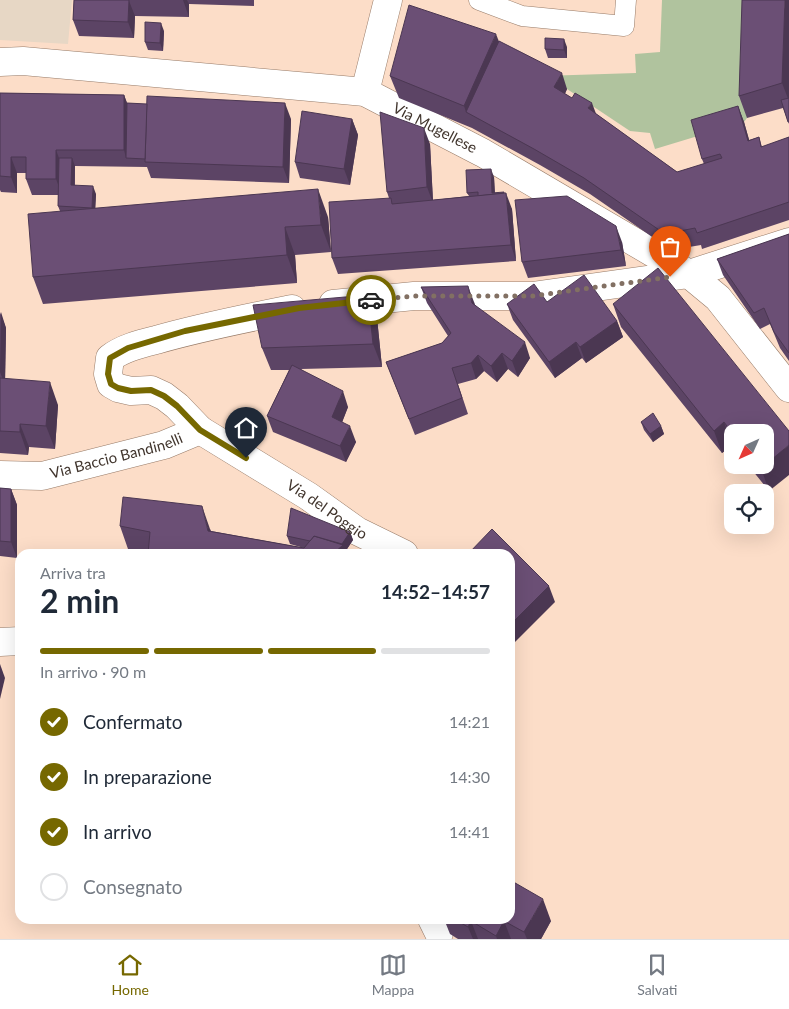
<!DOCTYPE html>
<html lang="it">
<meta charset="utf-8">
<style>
:root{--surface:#fff;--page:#f6f6f7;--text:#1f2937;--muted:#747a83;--line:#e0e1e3;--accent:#766800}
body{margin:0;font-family:Lato,sans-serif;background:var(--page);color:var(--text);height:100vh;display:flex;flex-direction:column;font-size:19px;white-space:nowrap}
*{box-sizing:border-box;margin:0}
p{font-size:16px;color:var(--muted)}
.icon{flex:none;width:28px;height:28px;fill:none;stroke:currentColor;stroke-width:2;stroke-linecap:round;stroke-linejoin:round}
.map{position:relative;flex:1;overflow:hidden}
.side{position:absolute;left:15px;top:549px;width:500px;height:375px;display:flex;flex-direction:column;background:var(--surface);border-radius:15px;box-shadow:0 5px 20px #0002}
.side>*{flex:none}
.needle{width:32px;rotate:225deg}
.tools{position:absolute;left:724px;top:424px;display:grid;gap:10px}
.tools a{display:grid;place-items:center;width:50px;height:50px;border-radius:10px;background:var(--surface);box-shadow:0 5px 20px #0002;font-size:25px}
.pin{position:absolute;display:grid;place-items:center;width:42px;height:42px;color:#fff;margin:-51px -21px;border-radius:50% 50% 50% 0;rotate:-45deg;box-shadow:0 0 5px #0007}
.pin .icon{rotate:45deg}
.courier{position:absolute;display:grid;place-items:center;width:50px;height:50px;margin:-25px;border:4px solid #766800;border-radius:50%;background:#fff;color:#222;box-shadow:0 1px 6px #0007}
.summary em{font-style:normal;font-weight:700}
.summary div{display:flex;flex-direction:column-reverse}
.summary{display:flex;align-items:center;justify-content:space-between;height:85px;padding:0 25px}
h1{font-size:32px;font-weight:700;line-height:38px}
.bar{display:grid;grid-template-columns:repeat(4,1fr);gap:8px 5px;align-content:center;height:60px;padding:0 25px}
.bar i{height:6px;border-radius:4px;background:var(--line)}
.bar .selected{background:var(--accent)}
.bar p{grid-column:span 4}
ol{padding:0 25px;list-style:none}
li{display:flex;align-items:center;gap:15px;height:55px}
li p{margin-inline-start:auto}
li .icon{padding:5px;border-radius:50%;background:var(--accent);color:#fff;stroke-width:4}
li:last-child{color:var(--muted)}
li i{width:28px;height:28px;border:2px solid var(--line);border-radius:50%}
.tab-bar{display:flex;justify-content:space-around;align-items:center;height:70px;border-top:1px solid var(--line);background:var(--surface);font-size:14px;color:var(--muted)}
.tab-bar a{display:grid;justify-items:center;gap:2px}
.tab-bar .selected{color:var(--accent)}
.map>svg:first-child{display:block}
.education{fill:#e7d7c5}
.green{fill:#b0c39e}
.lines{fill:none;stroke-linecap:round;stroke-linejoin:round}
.lane-casing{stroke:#977b68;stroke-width:21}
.street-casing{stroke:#977b68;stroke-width:29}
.lane{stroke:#fff;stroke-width:20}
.street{stroke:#fff;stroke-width:28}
.wall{fill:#5c4465}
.shaded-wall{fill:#4b3752}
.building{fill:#6b4f75;stroke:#4b3752}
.done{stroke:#827063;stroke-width:5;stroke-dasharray:0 9}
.route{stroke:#766800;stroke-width:6}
.labels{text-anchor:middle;stroke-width:5;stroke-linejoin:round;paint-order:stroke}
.street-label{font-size:15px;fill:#41352d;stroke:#fcddc8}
</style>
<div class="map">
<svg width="789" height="939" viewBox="0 0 789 939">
<rect width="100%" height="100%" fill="#fcddc8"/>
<polygon class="education" points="0,0 72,0 68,44 0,40"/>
<polygon class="green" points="662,0 751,0 747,118 744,122 655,149 650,133 630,131 567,89 542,76 636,73 635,54 660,52"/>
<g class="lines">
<defs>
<polyline id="lane" points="479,0 522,16 624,26 626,0"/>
<g id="street">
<path id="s1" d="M 0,62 L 23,61 L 365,92 L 483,153 L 689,274 L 718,298 L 789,388"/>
<polyline points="365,92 388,0"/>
<polyline points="333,304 414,296 532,296 689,274 789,242"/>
<path id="s2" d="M 292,309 C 247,318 201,327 156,340 C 140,344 123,348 110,358 L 108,374 L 111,384 L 118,388 L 131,391 L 151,390 L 164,396 L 177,406 L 200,430 L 308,496 L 357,531 L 404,554"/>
<path id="s3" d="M 0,475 L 42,476 L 164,445 L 200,430"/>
<polyline points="0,642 20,641"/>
<polyline points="432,919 439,933"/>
</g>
</defs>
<use href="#lane" class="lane-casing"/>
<use href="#street" class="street-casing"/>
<use href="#lane" class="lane"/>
<use href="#street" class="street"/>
</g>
<g class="wall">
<polygon points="74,0 254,0 254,6 189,4 189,17 135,16 134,38 79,36 73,20"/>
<polygon points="789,0 789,124 783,108 747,118 739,96"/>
<polygon points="164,31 163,51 148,50 145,42"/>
<polygon points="499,41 567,89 565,94 596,114 677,172 704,164 702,159 738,106 744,122 749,140 759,137 762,147 789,137 789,220 702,249 701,245 671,250 590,194 540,165 472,128 399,98 390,76"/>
<polygon points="567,47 567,58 548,58 545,49"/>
<polygon points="0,93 124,95 127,103 291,119 289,183 151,178 147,167 75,166 75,185 96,194 95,208 328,217 331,252 295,255 297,283 43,304 33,277 60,211 58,206 58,195 32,195 26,179 26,173 17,173 17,193 1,192 0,190"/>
<polygon points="352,119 358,135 350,185 300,178 295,162"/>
<polygon points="430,144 433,200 469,196 467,193 494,177 495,193 512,209 516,261 338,274 332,258 389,198 387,192"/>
<polygon points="789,234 789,361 780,348 770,324 760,329 723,275 717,259"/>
<polygon points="622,242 626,266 528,278 522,262"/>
<polygon points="421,287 474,302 475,305 530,358 518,377 508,369 497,382 484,371 476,379 458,384 468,414 415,435 386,362 442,343 448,336 427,303"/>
<polygon points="547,302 617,321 623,337 586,363 582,358 555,378 513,320 507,304"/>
<polygon points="613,304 789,431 769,491 748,465 765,465 732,432 732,445 722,453 621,327"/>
<polygon points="0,312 6,328 5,379 58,405 55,449 29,447 28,455 0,453"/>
<polygon points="377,318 382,367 301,369 348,407 342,422 356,442 346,462 273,432 267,416 289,370 271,370 262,348"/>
<polygon points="641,422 661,426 664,434 653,442 644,430"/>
<polygon points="0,488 11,489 17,505 17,558 0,556"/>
<polygon points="120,526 210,529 211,531 304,548 290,544 287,536 350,532 353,540 345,552 346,554 148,554 148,553 128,549"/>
<polygon points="444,919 510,919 551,921 541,939 458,939 450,934"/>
</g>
<g class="shaded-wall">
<polygon points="183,0 187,0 189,4 189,17"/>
<polygon points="785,0 789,0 789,101 782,83"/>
<polygon points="129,1 135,16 134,38 128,22"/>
<polygon points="161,23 164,31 163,51 160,43"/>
<polygon points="496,34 505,57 466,112 464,106"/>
<polygon points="564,39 567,47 567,58 564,50"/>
<polygon points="562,73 567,89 560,103 554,87"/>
<polygon points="124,95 130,111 126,158 124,150"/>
<polygon points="285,103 291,119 289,183 283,167"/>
<polygon points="592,103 598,119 588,108"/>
<polygon points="738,106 744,122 754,157 748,141"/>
<polygon points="352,119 358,135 350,185 344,169"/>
<polygon points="424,128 430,144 433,203 427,187"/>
<polygon points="56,150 62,166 62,195 56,179"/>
<polygon points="11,157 17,173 17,193 11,177"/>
<polygon points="72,158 75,166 74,193 71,185"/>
<polygon points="491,169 494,177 495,201 492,193"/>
<polygon points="93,186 96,194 95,216 92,208"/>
<polygon points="318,189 328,217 331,252 321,225"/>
<polygon points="506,193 512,209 516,261 511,245"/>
<polygon points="616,226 622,242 626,266 621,250"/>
<polygon points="285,227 295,255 297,283 287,255"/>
<polygon points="468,286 474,302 478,319 472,303"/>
<polygon points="368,295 377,318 382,367 373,344"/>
<polygon points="1,312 6,328 5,385 0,372"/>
<polygon points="617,321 623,337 586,363 580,347"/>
<polygon points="525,342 530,358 518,377 512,361"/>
<polygon points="576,342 582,358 555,378 549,362"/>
<polygon points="502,353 508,369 497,382 491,366"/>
<polygon points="478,355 484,371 476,379 471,363"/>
<polygon points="50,382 58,405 55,449 46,426"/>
<polygon points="343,391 348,407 338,433 332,417"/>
<polygon points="724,422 732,445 722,453 714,431"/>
<polygon points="20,424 29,447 28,455 20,432"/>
<polygon points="350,426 356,442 346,462 340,446"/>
<polygon points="661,426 664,434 653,442 650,434"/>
<polygon points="789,445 789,475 769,491 761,468"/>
<polygon points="11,489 17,505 17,558 11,542"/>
<polygon points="202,506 210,529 216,553 208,531"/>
<polygon points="350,532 353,540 345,552 346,554 333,554"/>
<polygon points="549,586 555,602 510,647 510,625"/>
<polygon points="0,664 5,678 0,699"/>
<polygon points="543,899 551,921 541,939 527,939 524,932"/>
<polygon points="471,921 478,939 473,939 468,927"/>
<polygon points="504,921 511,939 497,939 496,936"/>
</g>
<g class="building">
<polygon points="74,0 129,0 128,22 73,20"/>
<polygon points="742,0 785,0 782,83 739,96"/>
<polygon points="409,5 496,34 464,106 390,76"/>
<polygon points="145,22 161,23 160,43 145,42"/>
<polygon points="545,38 564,39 564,50 545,49"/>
<polygon points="499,41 562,73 554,87 572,98 575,93 592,103 588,108 677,172 722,158 720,154 702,159 691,120 738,106 748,141 759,137 761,147 789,137 789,202 697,233 695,228 665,234 584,178 534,149 466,112"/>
<polygon points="0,93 124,95 124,150 56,150 56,179 26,179 26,157 11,157 11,177 0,176"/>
<polygon points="147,96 285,103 283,167 145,162"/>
<polygon points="789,98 789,122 788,122 781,100"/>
<polygon points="127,103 147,104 145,159 126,158"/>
<polygon points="302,111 352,119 344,169 295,162"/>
<polygon points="380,112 424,128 427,187 387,192"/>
<polygon points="59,158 72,158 71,185 93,186 92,208 58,206"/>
<polygon points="491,169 492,193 504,192 504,193 478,196 478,192 467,193 466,170"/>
<polygon points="318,189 321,225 285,227 287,255 33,277 28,214"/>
<polygon points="506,193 511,245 332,258 329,202 391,198 392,204"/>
<polygon points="567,196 616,226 621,250 522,262 515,200"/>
<polygon points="789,234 789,353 774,332 764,308 754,313 717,259"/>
<polygon points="658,268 789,431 789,445 765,465 765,432 732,433 724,422 714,431 613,304"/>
<polygon points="584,275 617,321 580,347 576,342 549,362 507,304 534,284 547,302"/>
<polygon points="468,286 472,303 525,342 512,361 502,353 491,366 478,355 471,363 452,368 462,398 409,419 386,362 442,343 451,333 421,287"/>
<polygon points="368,295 373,344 262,348 253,305"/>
<polygon points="292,365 343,391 332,417 350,426 340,446 267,416"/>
<polygon points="0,378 50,382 46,426 20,424 20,432 0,431"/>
<polygon points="653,413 661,426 650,434 641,422"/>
<polygon points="758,465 765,465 761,468"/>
<polygon points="0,488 11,489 11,542 0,541"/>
<polygon points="123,497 202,506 208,531 304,548 314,536 343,545 333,554 148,554 150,532 120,526"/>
<polygon points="291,508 350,532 342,544 314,536 310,541 287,536"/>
<polygon points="492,529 549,586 510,625 510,554 468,554"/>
<polygon points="510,880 543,899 524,932 504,921 496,936 471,921 468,927 454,919 510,919"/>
</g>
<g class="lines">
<polyline class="done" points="371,300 414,296 532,296 670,277"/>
<polyline class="route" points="246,458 200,430 177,406 164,396 151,390 131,391 118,388 111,384 108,374 110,358 128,348 185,331 299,308 371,300"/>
</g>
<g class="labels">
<g class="street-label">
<text dy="5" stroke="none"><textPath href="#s1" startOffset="445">Via Mugellese</textPath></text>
<text dy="5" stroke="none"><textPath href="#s3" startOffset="119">Via Baccio Bandinelli</textPath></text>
<text dy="5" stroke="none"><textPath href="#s2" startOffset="471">Via del Poggio</textPath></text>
</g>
</g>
</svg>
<div class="tools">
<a><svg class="needle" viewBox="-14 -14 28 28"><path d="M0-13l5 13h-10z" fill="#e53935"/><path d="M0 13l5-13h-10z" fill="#747a83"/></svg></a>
<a><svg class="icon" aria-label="locate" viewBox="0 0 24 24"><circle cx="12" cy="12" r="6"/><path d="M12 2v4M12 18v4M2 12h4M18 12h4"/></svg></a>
</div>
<div class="pin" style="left:670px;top:277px;background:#ea580c"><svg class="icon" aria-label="bag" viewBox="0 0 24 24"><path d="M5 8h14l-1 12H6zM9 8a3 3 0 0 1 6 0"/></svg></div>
<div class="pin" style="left:246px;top:458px;background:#1f2937"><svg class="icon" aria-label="home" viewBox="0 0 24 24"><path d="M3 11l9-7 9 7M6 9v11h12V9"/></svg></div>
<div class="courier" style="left:371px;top:300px"><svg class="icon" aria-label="car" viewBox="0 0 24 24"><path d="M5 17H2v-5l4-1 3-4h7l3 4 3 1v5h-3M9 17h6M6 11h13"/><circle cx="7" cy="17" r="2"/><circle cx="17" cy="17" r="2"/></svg></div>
<section class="side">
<div class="summary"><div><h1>2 min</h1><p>Arriva tra</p></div><em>14:52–14:57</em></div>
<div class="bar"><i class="selected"></i><i class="selected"></i><i class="selected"></i><i></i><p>In arrivo · 90 m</p></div>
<ol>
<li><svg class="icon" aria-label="check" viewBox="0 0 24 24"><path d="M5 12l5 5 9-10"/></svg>Confermato<p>14:21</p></li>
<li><svg class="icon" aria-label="check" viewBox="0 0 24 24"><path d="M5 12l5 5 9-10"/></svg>In preparazione<p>14:30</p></li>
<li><svg class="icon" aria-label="check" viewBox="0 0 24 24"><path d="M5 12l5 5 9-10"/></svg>In arrivo<p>14:41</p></li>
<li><i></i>Consegnato</li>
</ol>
</section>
</div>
<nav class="tab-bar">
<a class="selected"><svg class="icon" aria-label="home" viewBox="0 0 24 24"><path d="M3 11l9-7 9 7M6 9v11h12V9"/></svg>Home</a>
<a><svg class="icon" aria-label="map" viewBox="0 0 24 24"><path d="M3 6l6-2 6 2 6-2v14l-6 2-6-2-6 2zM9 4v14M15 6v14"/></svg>Mappa</a>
<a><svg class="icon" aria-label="saved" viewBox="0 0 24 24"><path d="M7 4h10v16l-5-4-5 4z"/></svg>Salvati</a>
</nav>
